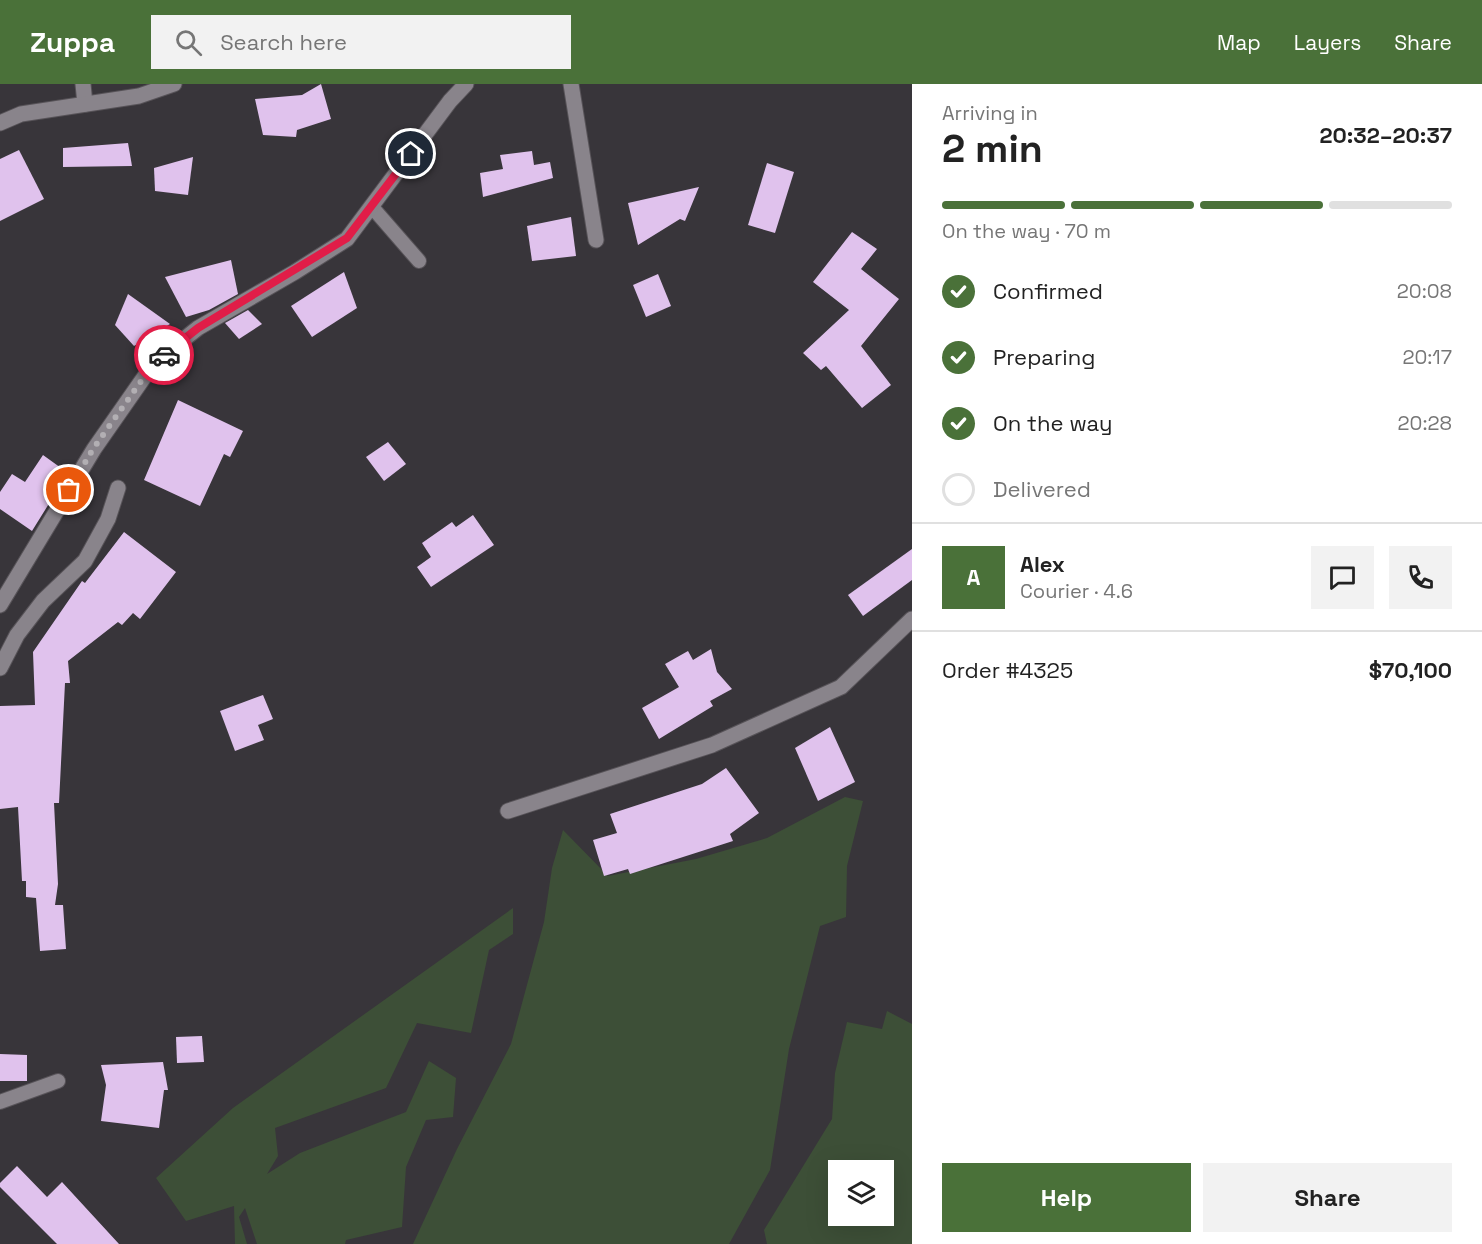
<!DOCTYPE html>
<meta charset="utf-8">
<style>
:root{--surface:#fff;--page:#f2f2f2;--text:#222;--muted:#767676;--line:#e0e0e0;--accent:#4a7139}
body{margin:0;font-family:"Space Grotesk",sans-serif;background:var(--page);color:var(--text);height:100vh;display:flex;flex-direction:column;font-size:22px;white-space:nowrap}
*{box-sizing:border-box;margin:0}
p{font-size:20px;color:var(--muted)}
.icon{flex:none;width:33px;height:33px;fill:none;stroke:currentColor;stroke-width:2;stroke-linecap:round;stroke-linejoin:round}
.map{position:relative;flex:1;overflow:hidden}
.sheet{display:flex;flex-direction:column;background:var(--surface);width:570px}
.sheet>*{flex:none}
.buttons{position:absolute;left:828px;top:1076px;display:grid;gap:12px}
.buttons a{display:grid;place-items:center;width:66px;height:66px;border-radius:0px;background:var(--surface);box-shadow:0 6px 24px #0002;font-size:30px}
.pin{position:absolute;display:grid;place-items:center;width:51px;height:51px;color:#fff;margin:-26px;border:3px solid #fff;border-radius:50%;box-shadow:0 2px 6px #0007}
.courier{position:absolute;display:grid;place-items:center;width:60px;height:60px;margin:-30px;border:4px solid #e11d48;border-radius:50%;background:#fff;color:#222;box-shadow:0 2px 8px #0007}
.headline em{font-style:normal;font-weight:600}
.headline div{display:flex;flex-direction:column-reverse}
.headline{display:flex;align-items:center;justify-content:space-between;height:102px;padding:0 30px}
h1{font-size:39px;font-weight:600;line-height:45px}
.bar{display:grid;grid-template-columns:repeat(4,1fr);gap:9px 6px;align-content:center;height:72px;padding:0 30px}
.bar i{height:8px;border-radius:4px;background:var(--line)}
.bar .current{background:var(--accent)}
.bar p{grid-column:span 4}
.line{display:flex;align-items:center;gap:15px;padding:0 30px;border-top:2px solid var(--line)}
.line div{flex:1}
.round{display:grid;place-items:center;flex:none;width:63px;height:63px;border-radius:0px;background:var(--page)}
ol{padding:0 30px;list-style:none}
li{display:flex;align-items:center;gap:18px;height:66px}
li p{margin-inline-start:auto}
li .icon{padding:6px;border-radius:50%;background:var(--accent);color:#fff;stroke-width:4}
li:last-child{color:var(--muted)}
li i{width:33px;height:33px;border:3px solid var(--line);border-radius:50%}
.action{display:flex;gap:12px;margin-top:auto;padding:12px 30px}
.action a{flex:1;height:69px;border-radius:0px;background:var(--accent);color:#fff;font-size:24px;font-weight:600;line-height:69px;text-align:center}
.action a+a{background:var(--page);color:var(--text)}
header{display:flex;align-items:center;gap:36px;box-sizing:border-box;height:84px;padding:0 30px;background:var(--accent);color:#fff}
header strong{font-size:28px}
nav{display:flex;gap:33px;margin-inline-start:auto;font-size:21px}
.search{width:420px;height:54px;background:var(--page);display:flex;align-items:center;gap:15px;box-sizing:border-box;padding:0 21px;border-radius:0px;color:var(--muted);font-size:22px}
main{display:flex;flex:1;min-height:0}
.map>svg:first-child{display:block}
.green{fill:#3d4f37;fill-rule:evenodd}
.building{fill:#e0c2ed}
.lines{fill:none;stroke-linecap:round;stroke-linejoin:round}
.service-casing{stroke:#575358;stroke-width:16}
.minor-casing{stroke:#575358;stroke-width:17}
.service{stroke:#89848b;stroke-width:14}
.minor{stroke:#89848b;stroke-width:15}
.done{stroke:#b2afb3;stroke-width:6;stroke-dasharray:0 10.8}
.route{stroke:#e11d48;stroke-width:8}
</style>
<header>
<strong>Zuppa</strong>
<div class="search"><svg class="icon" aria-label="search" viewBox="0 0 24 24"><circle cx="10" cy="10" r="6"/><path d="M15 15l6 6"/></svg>Search here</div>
<nav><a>Map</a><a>Layers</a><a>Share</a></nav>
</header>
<main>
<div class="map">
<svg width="912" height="1160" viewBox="0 0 912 1160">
<rect width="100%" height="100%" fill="#38353a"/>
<g class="green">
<polygon points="845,713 863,717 847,782 846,833 820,842 789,965 770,1086 729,1160 413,1160 457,1065 511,960 544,838 552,784 563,746 608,792 696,775 767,754"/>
<polygon points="513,824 513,850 489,866 471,949 417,939 386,1004 275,1044 278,1072 267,1090 300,1069 406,1028 429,977 456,994 453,1033 426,1036 406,1083 402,1143 346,1156 345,1160 257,1160 245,1124 239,1133 247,1160 235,1160 234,1122 186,1137 156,1094 233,1024"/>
<path d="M 887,927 L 912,940 L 912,1160 L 767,1160 L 764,1146 L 832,1035 L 835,989 L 847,938 L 882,945 ZM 838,1086 L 884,1086 L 884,1131 L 838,1131 Z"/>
</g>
<g class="building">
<polygon points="321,0 331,35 297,46 296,53 263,51 255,15 302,11"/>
<polygon points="128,59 132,82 63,83 63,64"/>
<polygon points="19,66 44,115 0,137 0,75"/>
<polygon points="532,67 534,81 550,78 553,94 483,113 480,89 503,85 500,71"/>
<polygon points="193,73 188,111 155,107 154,84"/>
<polygon points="767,79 794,88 775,149 748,141"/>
<polygon points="699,103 685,137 680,135 638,161 628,119"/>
<polygon points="571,133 576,172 532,177 527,142"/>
<polygon points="852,148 877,165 861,185 899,215 861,262 891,301 862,324 826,282 821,286 803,269 849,226 813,198"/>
<polygon points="231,176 238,210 209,226 186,233 165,193"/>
<polygon points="344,188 357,224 312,253 291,222"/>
<polygon points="658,190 671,222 646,233 633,201"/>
<polygon points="128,210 170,240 134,262 115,241"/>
<polygon points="248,226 262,240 239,255 225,239"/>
<polygon points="178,316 243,347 230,373 224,370 200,422 144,396"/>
<polygon points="388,358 406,380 384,397 366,373"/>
<polygon points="43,371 68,389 32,447 0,425 0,408 12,390 25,398"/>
<polygon points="473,431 494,461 431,503 417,483 431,473 422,459 452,438 456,443"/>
<polygon points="124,448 176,488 140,535 133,529 122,541 118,538 68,577 70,599 65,599 59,719 54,719 58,800 55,821 63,821 66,865 40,867 36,814 26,813 26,797 22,797 18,723 0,725 0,622 35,621 33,568 82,497 85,499"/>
<polygon points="912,465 912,496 863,532 848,511"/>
<polygon points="711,565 717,588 732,605 710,617 713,622 659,655 642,624 679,603 665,580 688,567 693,576"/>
<polygon points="263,611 273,635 258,641 264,656 235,667 220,627"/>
<polygon points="830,643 855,698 818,717 795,664"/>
<polygon points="726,684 759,729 730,750 733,757 630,790 628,785 604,792 593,756 617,749 610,730 702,700"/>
<polygon points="202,952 204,978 177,979 176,953"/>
<polygon points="0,970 27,971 27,997 0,997"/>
<polygon points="163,978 168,1006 164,1006 159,1044 101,1037 106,1001 101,981"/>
<polygon points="17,1082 47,1113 62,1098 119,1160 57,1160 0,1103 0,1099"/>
</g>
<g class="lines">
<defs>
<g id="service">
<polyline points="372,123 419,177"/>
<polyline points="0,1018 58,997"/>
</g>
<g id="minor">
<polyline points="83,0 85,20"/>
<polyline points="571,0 596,156"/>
<polyline points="0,39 21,30 139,12 174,0"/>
<polyline points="0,521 94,365 154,279 198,244 295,188 347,155 450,17 466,0"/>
<polyline points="0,584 17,551 43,517 85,477 108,435 118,404"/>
<polyline points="508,727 712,661 841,603 912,535"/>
</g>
</defs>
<use href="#service" class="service-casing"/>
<use href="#minor" class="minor-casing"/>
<use href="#service" class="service"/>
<use href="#minor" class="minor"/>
</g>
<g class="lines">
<polyline class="done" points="69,406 93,365 154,279 164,271"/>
<polyline class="route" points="164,271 198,244 347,154 411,70"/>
</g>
</svg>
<div class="buttons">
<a><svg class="icon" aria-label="layers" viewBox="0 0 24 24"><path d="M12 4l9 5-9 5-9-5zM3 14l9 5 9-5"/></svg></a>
</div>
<div class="pin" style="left:69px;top:406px;background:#ea580c"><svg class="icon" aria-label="bag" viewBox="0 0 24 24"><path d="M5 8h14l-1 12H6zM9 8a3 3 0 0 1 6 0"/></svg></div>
<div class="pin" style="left:411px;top:70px;background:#1f2937"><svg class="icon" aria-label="home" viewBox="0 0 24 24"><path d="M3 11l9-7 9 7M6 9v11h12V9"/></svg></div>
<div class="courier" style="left:164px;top:271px"><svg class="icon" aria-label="car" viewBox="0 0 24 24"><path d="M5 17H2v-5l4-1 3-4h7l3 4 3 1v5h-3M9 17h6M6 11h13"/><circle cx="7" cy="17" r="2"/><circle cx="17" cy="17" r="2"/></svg></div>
</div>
<section class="sheet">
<div class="headline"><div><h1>2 min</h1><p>Arriving in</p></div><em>20:32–20:37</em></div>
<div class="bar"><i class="current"></i><i class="current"></i><i class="current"></i><i></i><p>On the way · 70 m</p></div>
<ol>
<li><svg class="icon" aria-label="check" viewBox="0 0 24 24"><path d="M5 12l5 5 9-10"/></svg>Confirmed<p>20:08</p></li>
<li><svg class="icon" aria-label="check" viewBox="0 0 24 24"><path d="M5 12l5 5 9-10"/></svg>Preparing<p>20:17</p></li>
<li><svg class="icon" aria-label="check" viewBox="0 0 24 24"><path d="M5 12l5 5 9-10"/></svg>On the way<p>20:28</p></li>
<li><i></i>Delivered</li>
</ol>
<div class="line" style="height:108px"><b class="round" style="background:var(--accent);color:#fff">A</b><div><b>Alex</b><p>Courier · 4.6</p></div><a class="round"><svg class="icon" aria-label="chat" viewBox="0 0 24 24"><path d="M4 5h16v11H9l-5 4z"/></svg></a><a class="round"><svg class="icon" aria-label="phone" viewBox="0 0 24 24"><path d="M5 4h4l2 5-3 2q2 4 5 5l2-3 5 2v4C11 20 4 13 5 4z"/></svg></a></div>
<div class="line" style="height:78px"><div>Order #4325</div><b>$70,100</b></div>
<div class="action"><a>Help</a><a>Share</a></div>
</section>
</main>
